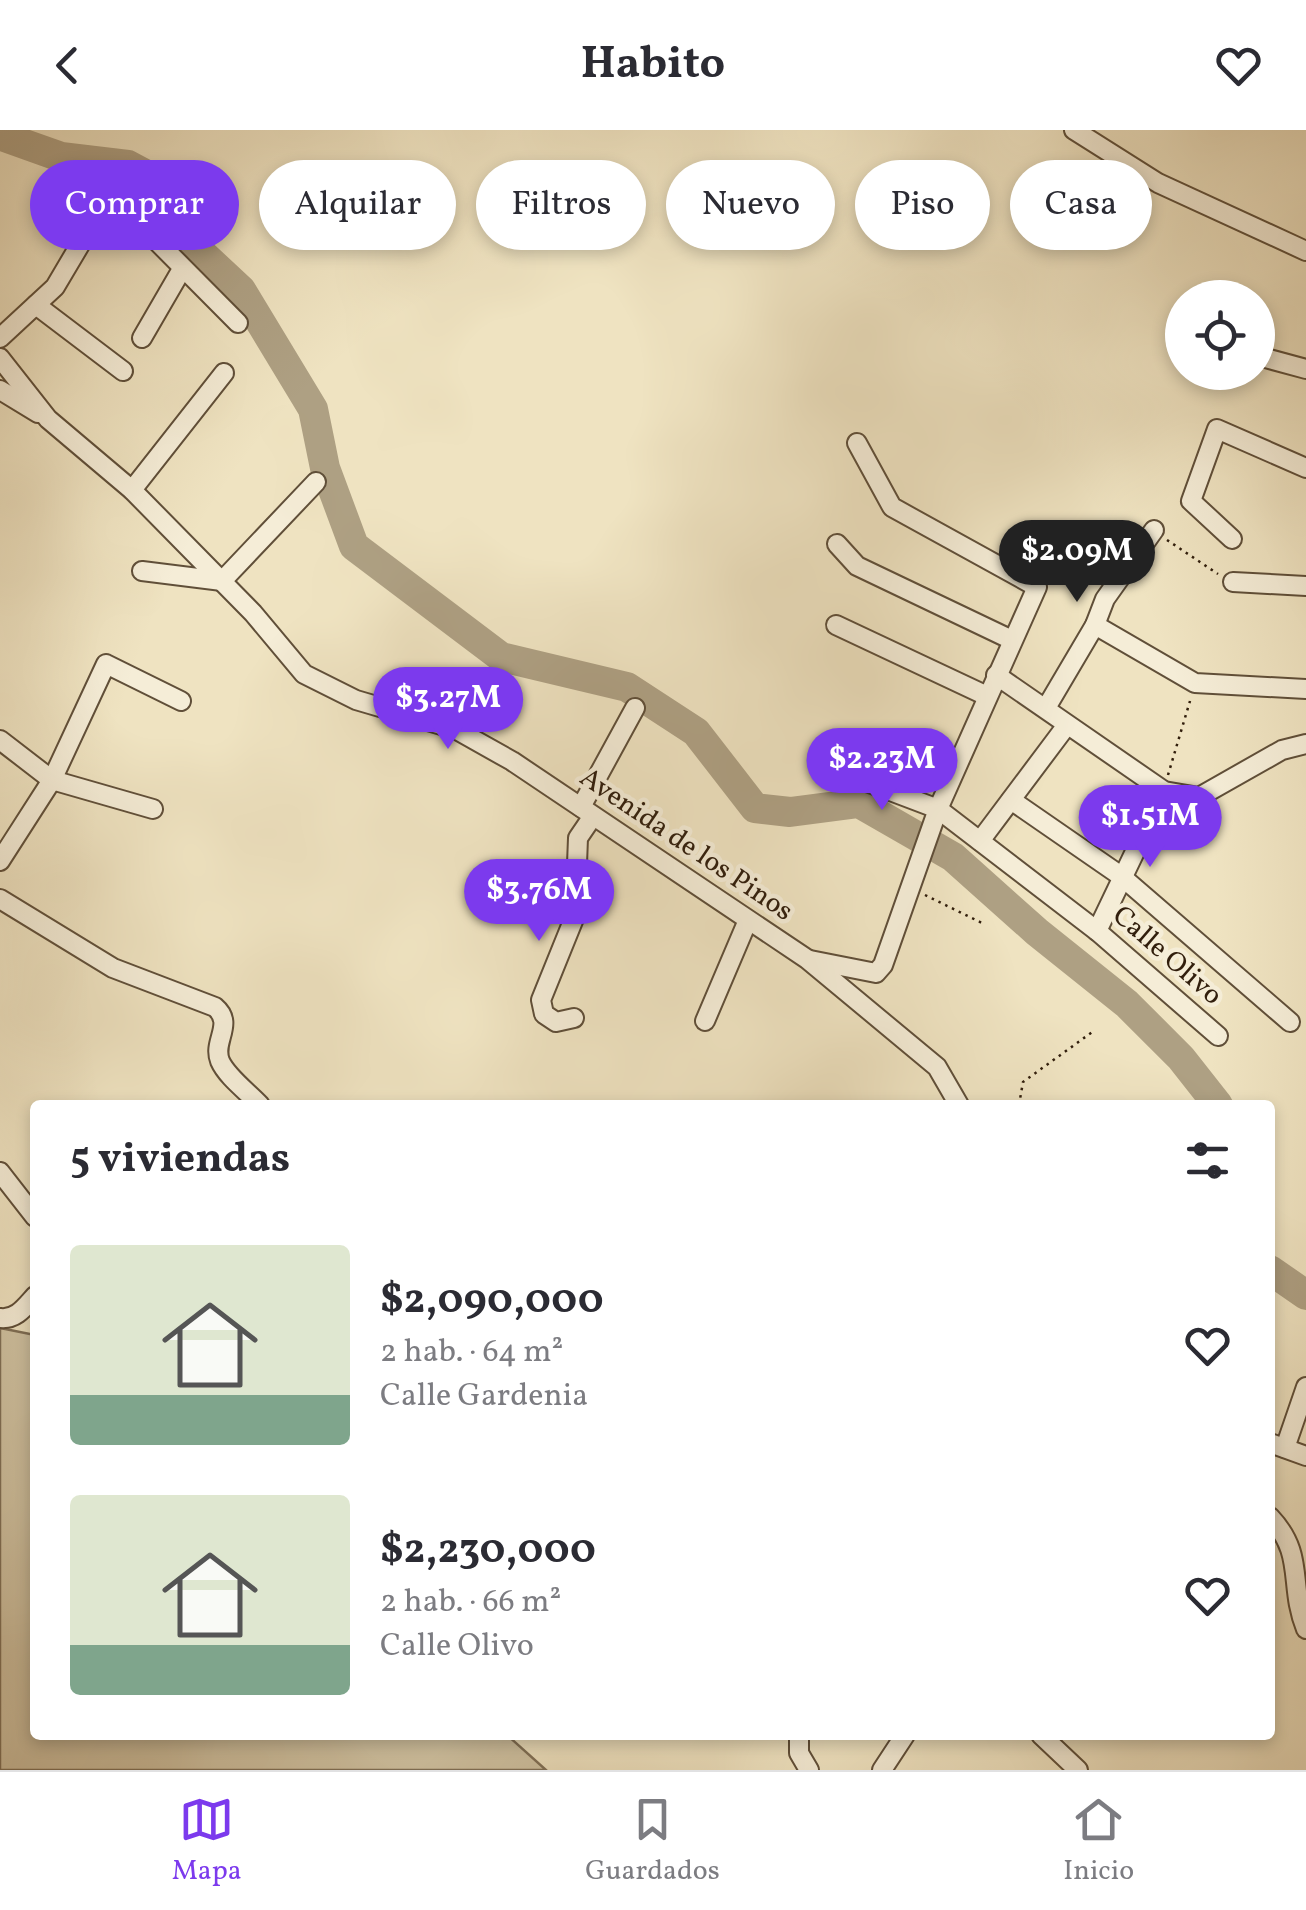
<!DOCTYPE html>
<html lang="es">
<head>
<meta charset="utf-8">
<style>
	:root { --surface:#fff; --page:#f2f2f3; --text:#2b2b33; --muted:#7c7c81; --line:#e1e1e2; --accent:#7c3aed }
	body { margin:0; font-family:Vollkorn,serif; background:var(--page); color:var(--text); height:100vh; display:flex; flex-direction:column; font-size:38px; white-space:nowrap }
	* { box-sizing:border-box; margin:0 }
	p { font-size:32px; color:var(--muted) }
	.icon { flex:none; width:55px; height:55px; fill:none; stroke:currentColor; stroke-width:2; stroke-linecap:round; stroke-linejoin:round }
	.map { position:relative; flex:1; overflow:hidden }
	.panel { position:absolute; left:30px; top:970px; width:1245px; height:640px; display:flex; flex-direction:column; background:var(--surface); border-radius:10px; box-shadow:0 5px 15px #0003 }
	.panel>* { flex:none }
	.guide { position:absolute; left:30px; top:30px; width:1248px; height:90px; display:flex; gap:20px }
	.buttons { position:absolute; left:1165px; top:150px; display:grid; gap:20px }
	.buttons a { display:grid; place-items:center; width:110px; height:110px; border-radius:50%; background:var(--surface); box-shadow:0 5px 15px #0003; font-size:50px }
	.price { position:absolute; translate:-50% -85px; padding:0 22px; border-radius:35px; background:var(--accent); color:#fff; font-size:32px; line-height:65px; filter:drop-shadow(0 2px 5px #0008) }
	.price::after { content:''; position:absolute; left:50%; top:60px; width:30px; height:22px; margin-left:-15px; background:inherit; clip-path:polygon(0 0,100% 0,50% 100%) }
	.price.active { background:#222; color:#fff }
	ul { padding:0; list-style:none }
	li { display:flex; align-items:center; gap:30px; height:250px; padding:0 40px }
	li span { display:grid; place-items:center; flex:none; width:280px; height:200px; border-radius:10px; color:#555 }
	li>.icon { margin-inline-start:auto }
	span .icon { width:120px; height:120px; fill:#fffc; stroke-width:1 }
	li b { font-size:42px }
	h2 { display:flex; justify-content:space-between; align-items:center; height:120px; padding:0 40px; font-size:42px }
	.chip { padding:0 35px; border-radius:45px; background:var(--surface); box-shadow:0 5px 15px #0003; font-size:35px; line-height:90px }
	.chip.active { background:var(--accent); color:#fff }
	header { display:flex; justify-content:space-between; align-items:center; height:130px; padding:0 40px; background:var(--surface); font-size:45px; font-weight:700 }
	.tabs { display:flex; justify-content:space-around; align-items:center; height:140px; border-top:2px solid var(--line); background:var(--surface); font-size:28px; color:var(--muted) }
	.tabs a { display:grid; justify-items:center; gap:5px }
	.tabs .active { color:var(--accent) }
	.map>svg:first-child { display:block }
	.green { fill:#cfc2a2; stroke:#807057; stroke-width:2.5 }
	.lines { fill:none; stroke-linecap:round; stroke-linejoin:round }
	.river { stroke:#aea083; stroke-width:30 }
	.minor-casing { stroke:#604f39; stroke-width:22 }
	.path { stroke:#311e0c; stroke-width:2.5; stroke-dasharray:2.5 5; stroke-linecap:butt }
	.minor { stroke:#f5edd7; stroke-width:18 }
	.labels { text-anchor:middle; dominant-baseline:central; stroke-width:9; stroke-linejoin:round; paint-order:stroke }
	.street-label { font-size:28px; fill:#311e0c; stroke:#f5edd7 }
</style>
</head>
<body>
<header><svg class="icon" aria-label="back" viewBox="0 0 24 24"><path d="M15 5l-7 7 7 7"/></svg>Habito<svg class="icon" aria-label="heart" viewBox="0 0 24 24"><path d="M12 20l-8-8c-3-5 5-10 8-4 3-6 11-1 8 4z"/></svg></header>
<div class="map">
<svg width="1306" height="1640" viewBox="0 0 1306 1640">
	<rect width="100%" height="100%" fill="#efe3c1"/>
	<filter id="stains"><feTurbulence type="fractalNoise" baseFrequency=".002" numOctaves="4"/><feColorMatrix values="0 0 0 0 .2 0 0 0 0 .09 0 0 0 0 .02 0 0 0 .5 -.17"/></filter>
	<radialGradient id="worn" r=".72"><stop offset=".6" stop-color="#630" stop-opacity="0"/><stop offset="1" stop-color="#630" stop-opacity=".3"/></radialGradient>
	<path class="green" d="M0,1198L35,1205V1605H507L546,1640H0Z"/>
	<g class="lines">
		<g class="river">
			<path d="M1,0L2,6L61,27L128,35L143,43L152,77L241,160L313,279L325,338L354,416L501,527L627,557L696,602L755,678L790,682L859,673L953,727L1037,802L1127,874L1181,928L1218,975"/>
			<path d="M1270,1140L1306,1165"/>
		</g>
		<defs>
			<g id="minor">
				<path d="M1074,0L1158,53L1306,121"/>
				<path d="M36,175L123,241"/>
				<path d="M0,208L55,157L110,64L238,193"/>
				<path d="M142,208L182,139"/>
				<path d="M1258,226L1306,239"/>
				<path d="M0,228L48,289L132,360L253,483L304,544L356,570L455,599L512,631L807,829L937,937L959,975"/>
				<path d="M0,260L38,283"/>
				<path d="M132,360L224,243"/>
				<path d="M1232,409L1191,371L1217,299L1306,338"/>
				<path d="M837,414L857,436L1012,510"/>
				<path d="M142,441L222,451L316,352"/>
				<path d="M1233,452L1306,456"/>
				<path d="M836,495L987,566"/>
				<path d="M1095,495L1195,553L1306,559"/>
				<path d="M996,545L1164,661L1199,667L1282,620L1306,614"/>
				<path d="M1046,578L1095,495L1105,469L1154,400"/>
				<path d="M0,610L52,650L153,679"/>
				<path d="M843,643L938,679L1097,801L1218,906"/>
				<path d="M1011,670L1121,746L1290,892"/>
				<path d="M581,677L635,578"/>
				<path d="M980,711L1067,595"/>
				<path d="M0,731L52,650L106,534L181,571"/>
				<path d="M0,769L113,838L215,877C235,894 212,911 220,931C227,947 248,962 260,975"/>
				<path d="M1097,801L1164,661"/>
				<path d="M810,830L876,843L883,835L938,679L1037,457L892,377L857,313"/>
				<path d="M574,888L556,892L544,884L541,870L575,786L578,708L593,686"/>
				<path d="M705,891L748,790"/>
				<path d="M0,1042L35,1087"/>
				<path d="M0,1188C16,1190 25,1177 35,1166"/>
				<path d="M1270,1313L1306,1326"/>
				<path d="M1285,1318L1306,1257"/>
				<path d="M1270,1387C1306,1425 1288,1455 1306,1499"/>
				<path d="M799,1605V1623L809,1640"/>
				<path d="M1041,1605L1078,1640"/>
				<path d="M882,1640L905,1605"/>
			</g>
		</defs>
		<use href="#minor" class="minor-casing"/>
		<g class="path">
			<path d="M1167,410L1218,444"/>
			<path d="M1168,645L1190,571"/>
			<path d="M925,765L982,793"/>
			<path d="M1019,975L1023,952L1095,900"/>
		</g>
		<use href="#minor" class="minor"/>
	</g>
	<g class="labels">
		<g class="street-label">
			<text transform="translate(686 715) rotate(34)">Avenida de los Pinos</text>
			<text transform="translate(1167 826) rotate(41)">Calle Olivo</text>
		</g>
	</g>
	<rect width="100%" height="100%" filter="url(#stains)"/>
	<rect width="100%" height="100%" fill="url(#worn)"/>
</svg>
<div class="buttons">
<a><svg class="icon" aria-label="locate" viewBox="0 0 24 24"><circle cx="12" cy="12" r="6"/><path d="M12 2v4M12 18v4M2 12h4M18 12h4"/></svg></a>
</div>
<b class="price active" style="left:1077px;top:475px">$2.09M</b>
<b class="price" style="left:448px;top:622px">$3.27M</b>
<b class="price" style="left:882px;top:683px">$2.23M</b>
<b class="price" style="left:1150px;top:740px">$1.51M</b>
<b class="price" style="left:539px;top:814px">$3.76M</b>
<div class="guide">
<a class="chip active">Comprar</a>
<a class="chip">Alquilar</a>
<a class="chip">Filtros</a>
<a class="chip">Nuevo</a>
<a class="chip">Piso</a>
<a class="chip">Casa</a>
</div>
<section class="panel">
<h2>5 viviendas<svg class="icon" aria-label="filters" viewBox="0 0 24 24"><path d="M4 7h16M4 17h16"/><circle cx="9" cy="7" r="2"/><circle cx="15" cy="17" r="2"/></svg></h2>
<ul>
<li><span style="background:linear-gradient(#dfe7d0 75%,#7fa58c 0)"><svg class="icon" aria-label="home" viewBox="0 0 24 24"><path d="M3 11l9-7 9 7M6 9v11h12V9"/></svg></span><div><b>$2,090,000</b><p>2 hab. · 64 m²</p><p>Calle Gardenia</p></div><svg class="icon" aria-label="heart" viewBox="0 0 24 24"><path d="M12 20l-8-8c-3-5 5-10 8-4 3-6 11-1 8 4z"/></svg></li>
<li><span style="background:linear-gradient(#dfe7d0 75%,#7fa58c 0)"><svg class="icon" aria-label="home" viewBox="0 0 24 24"><path d="M3 11l9-7 9 7M6 9v11h12V9"/></svg></span><div><b>$2,230,000</b><p>2 hab. · 66 m²</p><p>Calle Olivo</p></div><svg class="icon" aria-label="heart" viewBox="0 0 24 24"><path d="M12 20l-8-8c-3-5 5-10 8-4 3-6 11-1 8 4z"/></svg></li>
</ul>
</section>
</div>
<nav class="tabs">
<a class="active"><svg class="icon" aria-label="map" viewBox="0 0 24 24"><path d="M3 6l6-2 6 2 6-2v14l-6 2-6-2-6 2zM9 4v14M15 6v14"/></svg>Mapa</a>
<a><svg class="icon" aria-label="saved" viewBox="0 0 24 24"><path d="M7 4h10v16l-5-4-5 4z"/></svg>Guardados</a>
<a><svg class="icon" aria-label="home" viewBox="0 0 24 24"><path d="M3 11l9-7 9 7M6 9v11h12V9"/></svg>Inicio</a>
</nav>
</body>
</html>
